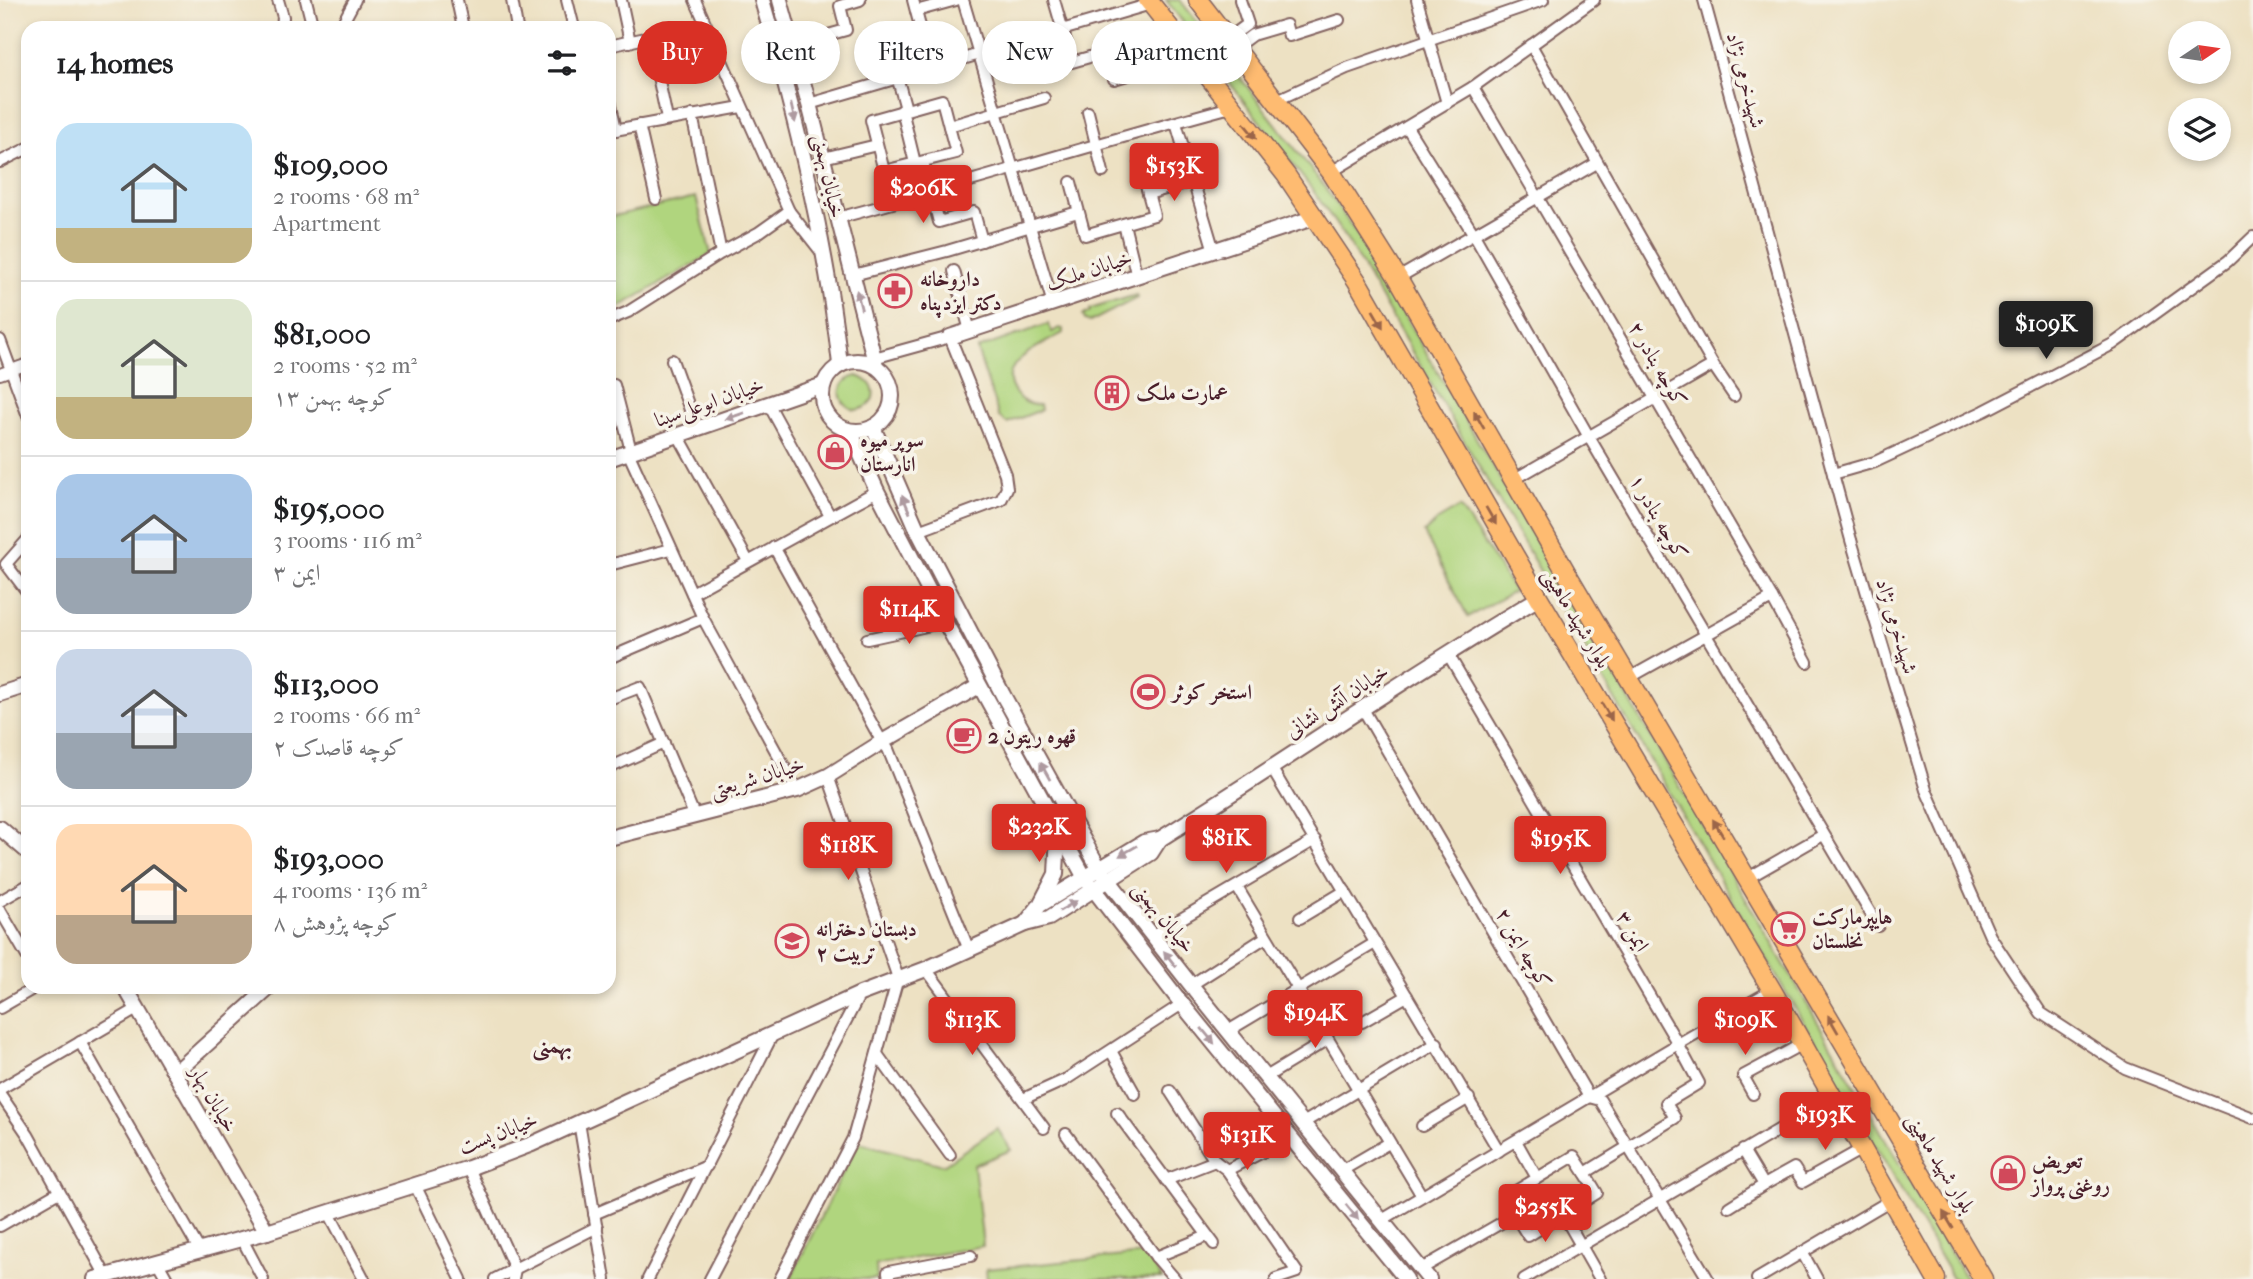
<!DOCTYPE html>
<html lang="en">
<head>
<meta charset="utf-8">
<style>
	:root { --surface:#fff; --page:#f6f6f6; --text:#202124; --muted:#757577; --line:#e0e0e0; --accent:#d93025 }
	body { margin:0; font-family:"IM FELL French Canon",Amiri,serif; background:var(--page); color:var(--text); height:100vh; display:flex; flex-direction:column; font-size:26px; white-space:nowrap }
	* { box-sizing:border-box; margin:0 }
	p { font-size:23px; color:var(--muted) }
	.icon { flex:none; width:38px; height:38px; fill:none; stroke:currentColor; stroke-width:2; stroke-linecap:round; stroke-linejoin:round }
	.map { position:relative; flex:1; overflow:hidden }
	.sheet { position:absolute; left:21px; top:21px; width:595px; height:973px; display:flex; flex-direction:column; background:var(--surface); border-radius:21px; box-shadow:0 4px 10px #0003 }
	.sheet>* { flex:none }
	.top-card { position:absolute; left:637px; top:21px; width:665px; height:63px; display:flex; gap:14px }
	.needle { width:46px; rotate:77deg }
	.controls { position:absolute; left:2168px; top:21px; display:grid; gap:14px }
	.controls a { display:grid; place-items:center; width:63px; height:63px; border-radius:50%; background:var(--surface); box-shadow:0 4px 10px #0003; font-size:35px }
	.price { position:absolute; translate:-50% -60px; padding:0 16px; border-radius:7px; background:var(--accent); color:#fff; font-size:23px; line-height:46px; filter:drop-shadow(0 2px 4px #0008) }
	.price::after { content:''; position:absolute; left:50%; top:42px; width:21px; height:16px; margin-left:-10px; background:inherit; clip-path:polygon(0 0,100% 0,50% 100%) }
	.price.selected { background:#222; color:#fff }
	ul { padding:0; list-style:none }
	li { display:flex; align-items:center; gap:21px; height:175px; padding:0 35px }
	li+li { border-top:2px solid var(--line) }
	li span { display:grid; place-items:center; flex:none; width:196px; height:140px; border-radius:21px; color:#555 }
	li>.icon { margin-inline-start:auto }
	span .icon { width:84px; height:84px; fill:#fffc; stroke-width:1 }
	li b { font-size:30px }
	h2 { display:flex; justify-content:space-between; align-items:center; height:84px; padding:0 35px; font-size:30px }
	.pill { padding:0 24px; border-radius:32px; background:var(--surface); box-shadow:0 4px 10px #0003; font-size:24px; line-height:63px }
	.pill.selected { background:var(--accent); color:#fff }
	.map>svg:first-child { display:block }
	.green { fill:#b0d57e; stroke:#7d7a54; stroke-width:2 }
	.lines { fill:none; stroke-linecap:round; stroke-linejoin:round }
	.minor-casing { stroke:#836360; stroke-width:14 }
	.tertiary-casing { stroke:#836360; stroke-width:18 }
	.primary-casing { stroke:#836360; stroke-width:21 }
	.minor { stroke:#fff; stroke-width:10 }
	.tertiary { stroke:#fff; stroke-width:14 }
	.primary { stroke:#febb71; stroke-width:18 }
	.oneway { fill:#ae9aa0 }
	.oneway2 { fill:#9b654a }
	.labels { text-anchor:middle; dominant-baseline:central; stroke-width:7; stroke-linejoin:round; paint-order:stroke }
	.street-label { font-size:21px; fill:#4a1f2b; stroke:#f7f3e8 }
	.poi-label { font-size:21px; font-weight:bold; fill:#4a1f2b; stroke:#f7f3e8; text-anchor:start }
	.neighbourhood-label { font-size:23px; font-weight:bold; fill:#4a1f2b; stroke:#f7f3e8 }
</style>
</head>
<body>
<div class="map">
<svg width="2253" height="1279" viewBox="0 0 2253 1279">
	<rect width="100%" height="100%" fill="#f7f3e8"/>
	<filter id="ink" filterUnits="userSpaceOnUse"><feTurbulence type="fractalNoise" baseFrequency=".0143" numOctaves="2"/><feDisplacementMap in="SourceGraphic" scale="14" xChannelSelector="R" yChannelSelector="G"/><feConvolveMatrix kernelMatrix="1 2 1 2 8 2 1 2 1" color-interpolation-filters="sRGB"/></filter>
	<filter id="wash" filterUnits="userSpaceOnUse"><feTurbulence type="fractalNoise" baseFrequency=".00686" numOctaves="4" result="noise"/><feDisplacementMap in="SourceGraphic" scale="28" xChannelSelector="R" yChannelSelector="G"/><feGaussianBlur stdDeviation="1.57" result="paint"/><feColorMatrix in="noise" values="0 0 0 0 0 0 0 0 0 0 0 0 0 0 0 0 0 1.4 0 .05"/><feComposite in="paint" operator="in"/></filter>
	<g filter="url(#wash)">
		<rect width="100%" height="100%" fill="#ede1c3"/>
		<g class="green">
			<path d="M1166,0H1180L1324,186L1358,236L1809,1007L1966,1279H1953L1952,1277L1348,242L1314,192Z"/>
			<path d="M696,197L711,254L609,313V217Z"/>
			<path d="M1136,295L1137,298L1090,322L1085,320L1083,315L1090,312V309Z"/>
			<path d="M1048,324L1052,332L1059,328L1063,329V333C1043,345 992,363 1016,394C1021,401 1031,406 1040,405L1041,410L1007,423L999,417L977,349Z"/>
			<path d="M857,376C880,382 879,409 854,410C835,403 836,380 857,376Z"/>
			<path d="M1460,507L1514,591L1468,617L1424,533L1438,520Z"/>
			<path d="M997,1128L1011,1150L974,1165L983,1246L876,1265L877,1279H790L858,1142L943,1165Z"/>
			<path d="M1145,1254L1162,1279H987L986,1269Z"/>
		</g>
	</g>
	<g filter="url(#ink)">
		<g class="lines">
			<defs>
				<g id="minor">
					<path d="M278,0L283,17L282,28"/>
					<path d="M306,0L313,28"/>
					<path d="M457,0L463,28"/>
					<path d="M512,0L517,28"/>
					<path d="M567,0L574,28"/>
					<path d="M621,0L630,42"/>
					<path d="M695,0L789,211L822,253"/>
					<path d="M963,0L1053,304"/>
					<path d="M1054,0L1072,62L1107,52L1114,79L1192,56"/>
					<path d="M1417,0L1447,103"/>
					<path d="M1704,0L1851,540L1926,790L1990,936L2041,1013L2125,1068L2253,1118"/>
					<path d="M916,11L956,0"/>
					<path d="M340,28L355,0"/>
					<path d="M650,38L667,119"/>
					<path d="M1229,38L1248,24L1240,0"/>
					<path d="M792,45L846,30L840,6L860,0"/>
					<path d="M1531,45L1713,365L1734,396"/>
					<path d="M609,46L705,25"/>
					<path d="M1236,47L1252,35L1286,25L1289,36L1339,20"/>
					<path d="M1473,87L1772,598L1807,662"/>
					<path d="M609,96L616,130"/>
					<path d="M942,100L956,153L884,171L871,120Z"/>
					<path d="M1277,100L1347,68L1543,0"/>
					<path d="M809,104L1151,4"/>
					<path d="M906,109L888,44L922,34L913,0"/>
					<path d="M902,110L915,163"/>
					<path d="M1088,112L1103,172"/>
					<path d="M692,115L721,253"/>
					<path d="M1176,123L1214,251"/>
					<path d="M639,125L656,199"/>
					<path d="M949,126L1044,98"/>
					<path d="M1407,127L1473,233L1589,437L1878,926"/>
					<path d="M609,131L741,107"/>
					<path d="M823,158L877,145"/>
					<path d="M0,162L28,148"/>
					<path d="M923,162L939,222L974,212L982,241"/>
					<path d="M1331,172L1473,87L1594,0"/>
					<path d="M1071,182L1085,235L1154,215L1140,164"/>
					<path d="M1148,194L1193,181"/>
					<path d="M838,218C970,183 1100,142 1231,107"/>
					<path d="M1124,224L1137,277"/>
					<path d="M954,271L970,331"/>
					<path d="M853,275L947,251L1078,212"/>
					<path d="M1398,278L1597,163"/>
					<path d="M609,320L628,312L721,253L758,233L789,211"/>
					<path d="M0,340L28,416"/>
					<path d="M874,358L950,337L1005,474L1007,488L1001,500L918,531"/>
					<path d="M672,360L697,429"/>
					<path d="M0,374L28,364"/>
					<path d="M614,385L631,451"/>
					<path d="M769,405L830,516"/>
					<path d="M678,435L748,561"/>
					<path d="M628,452L703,618L797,790"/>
					<path d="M1833,474L1875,462L1984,411L2113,344L2228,261L2253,237"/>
					<path d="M1513,480L1713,365"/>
					<path d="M28,539L6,564L28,593"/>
					<path d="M774,547L882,742L888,749L969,950"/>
					<path d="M609,565L671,549"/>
					<path d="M692,593L877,491"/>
					<path d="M867,639L945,622"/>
					<path d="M609,658L703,618"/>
					<path d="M1629,678L1772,598"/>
					<path d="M609,699L640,687L695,817"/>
					<path d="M1363,709L1589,1097"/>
					<path d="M609,768L664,743"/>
					<path d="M1272,769L1499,1151"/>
					<path d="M1748,878L1823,835"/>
					<path d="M1237,887L1422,1196"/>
					<path d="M0,901L28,885"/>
					<path d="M0,910L28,958"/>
					<path d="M1300,918L1345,891"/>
					<path d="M1152,936L1315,840"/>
					<path d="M926,969L1044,1128"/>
					<path d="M1191,985L1266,937"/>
					<path d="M0,1008L36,987"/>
					<path d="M1362,1022L1407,996"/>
					<path d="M1228,1031L1375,943"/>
					<path d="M80,1042L200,1251"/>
					<path d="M1111,1051L1135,1094"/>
					<path d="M877,1054L950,1155"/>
					<path d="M1266,1077L1327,1040"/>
					<path d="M0,1089L137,1009"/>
					<path d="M1170,1091L1215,1161L1227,1170L1297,1272L1276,1279"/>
					<path d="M0,1094L28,1135L106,1276"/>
					<path d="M1753,1094L1743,1076L1802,1044"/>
					<path d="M1589,1097L1600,1100L1708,1279"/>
					<path d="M1023,1099L1065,1080L1182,1004"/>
					<path d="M1117,1113L1214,1244"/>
					<path d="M579,1122L605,1279"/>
					<path d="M1303,1123L1437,1043"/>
					<path d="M1422,1126L1469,1098"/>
					<path d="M1066,1134L1156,1257L1175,1279"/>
					<path d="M1516,1141L1537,1178"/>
					<path d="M469,1168L515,1269L513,1279"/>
					<path d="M1227,1170L1292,1137"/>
					<path d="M1341,1171L1389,1143"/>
					<path d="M1166,1180L1215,1161"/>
					<path d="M415,1185L461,1279"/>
					<path d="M1764,1185L1794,1168L1803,1182L1862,1149"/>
					<path d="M1729,1207L1764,1185L1743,1150"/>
					<path d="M329,1213L364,1279"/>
					<path d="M594,1214L707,1166"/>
					<path d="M1563,1214L1600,1279"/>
					<path d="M1515,1215L1506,1197L1574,1156L1585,1173"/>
					<path d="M1382,1220L1678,1044L1772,990"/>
					<path d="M0,1226L59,1192"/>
					<path d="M242,1239L263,1279"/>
					<path d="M1802,1252L1817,1279"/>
					<path d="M1156,1257L1207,1236"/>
					<path d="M158,1263L167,1279"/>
					<path d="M1421,1269L1515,1215L1528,1236L1597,1193L1585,1173L1675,1118L1666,1103L1699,1083L1678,1044L1448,654"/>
					<path d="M495,1279L597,1227"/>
					<path d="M648,1279L774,1032"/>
					<path d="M710,1279L860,994"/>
					<path d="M780,1279L853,1138L898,978L828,776"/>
					<path d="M889,1279L888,1272L971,1256"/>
					<path d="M1524,1279L1833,1098"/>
					<path d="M1757,1279L1891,1200"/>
				</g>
				<g id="tertiary">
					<path d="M762,0C796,119 826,240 840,364"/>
					<path d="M780,0L809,104L876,366"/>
					<path d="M950,337L1316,217"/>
					<circle cx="857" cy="396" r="35"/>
					<path d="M873,427L918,531L1003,695L1099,868L1191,985L1429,1279"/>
					<path d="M850,431L877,491L945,622L1085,878L1182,1004L1406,1279"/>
					<path d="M609,459L823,385"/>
					<path d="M0,694L28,685"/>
					<path d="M0,828L28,852"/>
					<path d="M609,838L797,790L828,776L882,742L979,686"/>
					<path d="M1041,903L1056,874L1058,832"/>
					<path d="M1025,924L1040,905L1144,842L1160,839C1287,760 1410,674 1539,598"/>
					<path d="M125,987L267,1232"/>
					<path d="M175,1073L270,987"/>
					<path d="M95,1279L267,1232L469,1168L532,1144L860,994L926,969L1025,924L1049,918L1151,853L1160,839"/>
				</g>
				<g id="primary">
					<path d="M1148,0L1286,175L1357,281L1539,598L1772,990L1936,1279"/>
					<path d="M1198,0L1331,172L1398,278L1566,572L1983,1279"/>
				</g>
			</defs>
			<use href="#minor" class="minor-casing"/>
			<use href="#tertiary" class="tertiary-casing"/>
			<use href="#primary" class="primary-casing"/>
			<use href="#minor" class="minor"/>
			<use href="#tertiary" class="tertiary"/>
			<use href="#primary" class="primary"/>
		</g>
		<defs><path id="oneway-solid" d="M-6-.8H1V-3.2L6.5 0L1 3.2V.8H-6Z" transform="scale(1.75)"/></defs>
		<g class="oneway">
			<use href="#oneway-solid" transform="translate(793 113) rotate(77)"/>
			<use href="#oneway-solid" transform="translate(859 300) rotate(-104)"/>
			<use href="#oneway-solid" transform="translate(735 416) rotate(161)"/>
			<use href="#oneway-solid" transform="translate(906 504) rotate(-113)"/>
			<use href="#oneway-solid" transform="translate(1045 771) rotate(-119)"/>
			<use href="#oneway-solid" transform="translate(1128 851) rotate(150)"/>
			<use href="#oneway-solid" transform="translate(1068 906) rotate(-30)"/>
			<use href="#oneway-solid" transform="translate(1170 959) rotate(-128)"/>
			<use href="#oneway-solid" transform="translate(1208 1036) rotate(50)"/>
			<use href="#oneway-solid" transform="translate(1352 1212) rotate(51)"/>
		</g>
		<g class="oneway2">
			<use href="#oneway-solid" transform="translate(1250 131) rotate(51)"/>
			<use href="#oneway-solid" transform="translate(1378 319) rotate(60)"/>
			<use href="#oneway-solid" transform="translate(1479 420) rotate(-120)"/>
			<use href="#oneway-solid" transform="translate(1491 516) rotate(60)"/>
			<use href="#oneway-solid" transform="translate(1607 712) rotate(59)"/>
			<use href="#oneway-solid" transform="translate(1718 828) rotate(-121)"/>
			<use href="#oneway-solid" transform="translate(1833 1024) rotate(-120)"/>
			<use href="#oneway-solid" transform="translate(1948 1220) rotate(-121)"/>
		</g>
	</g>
	<defs>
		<symbol id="pharmacy-ring" viewBox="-11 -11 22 22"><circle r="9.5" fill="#f7f3e8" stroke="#d1495b" stroke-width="1.5"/><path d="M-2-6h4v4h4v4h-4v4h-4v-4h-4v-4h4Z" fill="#d1495b"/></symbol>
		<symbol id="building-ring" viewBox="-11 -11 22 22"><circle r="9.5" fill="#f7f3e8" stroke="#d1495b" stroke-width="1.5"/><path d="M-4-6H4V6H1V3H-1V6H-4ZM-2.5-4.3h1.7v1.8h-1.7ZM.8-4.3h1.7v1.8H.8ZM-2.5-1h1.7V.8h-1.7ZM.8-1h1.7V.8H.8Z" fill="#d1495b"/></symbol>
		<symbol id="shop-ring" viewBox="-11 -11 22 22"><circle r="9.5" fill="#f7f3e8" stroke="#d1495b" stroke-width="1.5"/><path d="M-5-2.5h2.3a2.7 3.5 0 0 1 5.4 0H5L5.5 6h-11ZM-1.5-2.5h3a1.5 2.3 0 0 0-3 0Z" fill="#d1495b"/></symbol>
		<symbol id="stadium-ring" viewBox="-11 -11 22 22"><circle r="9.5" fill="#f7f3e8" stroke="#d1495b" stroke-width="1.5"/><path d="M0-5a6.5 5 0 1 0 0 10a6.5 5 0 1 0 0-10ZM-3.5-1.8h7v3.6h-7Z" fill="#d1495b"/></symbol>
		<symbol id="cafe-ring" viewBox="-11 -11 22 22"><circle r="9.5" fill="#f7f3e8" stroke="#d1495b" stroke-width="1.5"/><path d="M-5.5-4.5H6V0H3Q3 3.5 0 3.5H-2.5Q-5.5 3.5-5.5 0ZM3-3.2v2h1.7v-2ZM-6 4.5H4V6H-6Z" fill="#d1495b"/></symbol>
		<symbol id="supermarket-ring" viewBox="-11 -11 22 22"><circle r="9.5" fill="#f7f3e8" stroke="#d1495b" stroke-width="1.5"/><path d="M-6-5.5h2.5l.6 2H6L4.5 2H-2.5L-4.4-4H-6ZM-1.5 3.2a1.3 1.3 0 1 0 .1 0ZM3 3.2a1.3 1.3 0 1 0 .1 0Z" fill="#d1495b"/></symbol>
		<symbol id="school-ring" viewBox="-11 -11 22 22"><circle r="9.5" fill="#f7f3e8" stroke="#d1495b" stroke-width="1.5"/><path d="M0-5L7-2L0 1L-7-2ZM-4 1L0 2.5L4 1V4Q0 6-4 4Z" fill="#d1495b"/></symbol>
	</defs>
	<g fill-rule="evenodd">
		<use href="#pharmacy-ring" x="876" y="272" width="38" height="38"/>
		<use href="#building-ring" x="1093" y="374" width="38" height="38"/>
		<use href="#shop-ring" x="816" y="433" width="38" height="38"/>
		<use href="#stadium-ring" x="1129" y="673" width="38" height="38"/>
		<use href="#cafe-ring" x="945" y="717" width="38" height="38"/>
		<use href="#supermarket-ring" x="1769" y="910" width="38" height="38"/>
		<use href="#school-ring" x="773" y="922" width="38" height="38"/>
		<use href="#shop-ring" x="1989" y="1154" width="38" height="38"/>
	</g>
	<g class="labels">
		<g class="street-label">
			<text transform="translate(1746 80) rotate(75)">شهیدخرمی نژاد</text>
			<text transform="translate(829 176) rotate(78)">خیابان بهمنی</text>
			<text transform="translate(1089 270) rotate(-18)">خیابان ملک</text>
			<text transform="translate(1658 364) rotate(60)">کوچه بنادر ۲</text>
			<text transform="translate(709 402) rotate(-19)">خیابان ابوعلی‌سینا</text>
			<text transform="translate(1659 517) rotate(60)">کوچه بنادر ۱</text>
			<text transform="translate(1577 618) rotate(59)">بلوار شهید ماهینی</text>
			<text transform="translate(1897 626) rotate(73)">شهیدخرمی نژاد</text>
			<text transform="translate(1337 701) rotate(-33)">خیابان آتش نشانی</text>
			<text transform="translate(757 777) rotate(-17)">خیابان شریعتی</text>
			<text transform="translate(1164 917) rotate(51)">خیابان بهمنی</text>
			<text transform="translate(1633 931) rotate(59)">ایمن ۳</text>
			<text transform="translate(1524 948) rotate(60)">کوچه ایمن ۲</text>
			<text transform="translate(214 1099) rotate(60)">خیابان بهار</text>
			<text transform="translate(498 1133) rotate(-21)">خیابان پست</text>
			<text transform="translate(1941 1163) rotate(59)">بلوار شهید ماهینی</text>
		</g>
		<g class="poi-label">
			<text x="920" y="279">داروخانه<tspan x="920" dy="24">دکتر ایزدپناه</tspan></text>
			<text x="1136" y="393">عمارت ملک</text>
			<text x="860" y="440">سوپر میوه<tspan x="860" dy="24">انارستان</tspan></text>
			<text x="1172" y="692">استخر کوثر</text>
			<text x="988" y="736">قهوه ریتون 2</text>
			<text x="1812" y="917">هایپرمارکت<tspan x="1812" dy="24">نخلستان</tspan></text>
			<text x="816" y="929">دبستان دخترانه<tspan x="816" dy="24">تربیت ۲</tspan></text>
			<text x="2032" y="1161">تعویض<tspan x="2032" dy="24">روغنی پرواز</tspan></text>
		</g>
		<g class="neighbourhood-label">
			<text x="552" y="1045">بهمنی</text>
		</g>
	</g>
</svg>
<div class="controls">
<a><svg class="needle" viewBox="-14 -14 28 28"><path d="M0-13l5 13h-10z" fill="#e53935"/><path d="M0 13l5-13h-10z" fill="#757577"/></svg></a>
<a><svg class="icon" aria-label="layers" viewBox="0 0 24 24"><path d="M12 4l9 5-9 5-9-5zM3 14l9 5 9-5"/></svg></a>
</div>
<b class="price" style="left:1174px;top:203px">$153K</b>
<b class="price" style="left:923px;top:225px">$206K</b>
<b class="price selected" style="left:2046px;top:361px">$109K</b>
<b class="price" style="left:909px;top:646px">$114K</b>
<b class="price" style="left:1039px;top:864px">$232K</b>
<b class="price" style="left:1226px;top:875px">$81K</b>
<b class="price" style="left:1560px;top:876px">$195K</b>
<b class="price" style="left:848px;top:882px">$118K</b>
<b class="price" style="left:1315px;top:1050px">$194K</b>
<b class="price" style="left:972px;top:1057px">$113K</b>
<b class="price" style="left:1745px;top:1057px">$109K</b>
<b class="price" style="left:1825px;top:1152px">$193K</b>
<b class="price" style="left:1247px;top:1172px">$131K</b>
<b class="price" style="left:1545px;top:1244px">$255K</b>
<div class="top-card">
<a class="pill selected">Buy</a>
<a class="pill">Rent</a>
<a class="pill">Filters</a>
<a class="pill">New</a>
<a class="pill">Apartment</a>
</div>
<section class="sheet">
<h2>14 homes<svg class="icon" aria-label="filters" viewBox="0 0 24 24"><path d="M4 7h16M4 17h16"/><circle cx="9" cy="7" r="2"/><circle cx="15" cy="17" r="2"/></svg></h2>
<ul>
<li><span style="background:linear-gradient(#bfe0f5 75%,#c2b280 0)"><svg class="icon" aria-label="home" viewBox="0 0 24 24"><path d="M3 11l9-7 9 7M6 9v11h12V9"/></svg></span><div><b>$109,000</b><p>2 rooms · 68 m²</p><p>Apartment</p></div></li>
<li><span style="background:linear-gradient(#dfe7d0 70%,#c2b280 0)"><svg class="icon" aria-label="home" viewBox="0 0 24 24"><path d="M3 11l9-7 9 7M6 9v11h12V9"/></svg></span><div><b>$81,000</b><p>2 rooms · 52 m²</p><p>کوچه بهمن ۱۳</p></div></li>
<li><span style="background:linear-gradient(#a9c7e8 60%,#9aa5b1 0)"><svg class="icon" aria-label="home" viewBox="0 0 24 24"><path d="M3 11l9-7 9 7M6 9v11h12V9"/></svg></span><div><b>$195,000</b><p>3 rooms · 116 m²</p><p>ایمن ۳</p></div></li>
<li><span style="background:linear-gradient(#c9d6e8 60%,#9aa5b1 0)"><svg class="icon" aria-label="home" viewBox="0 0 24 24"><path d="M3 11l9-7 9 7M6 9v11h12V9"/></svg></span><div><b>$113,000</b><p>2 rooms · 66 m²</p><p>کوچه قاصدک ۲</p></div></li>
<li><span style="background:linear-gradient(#ffd9b3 65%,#b9a48a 0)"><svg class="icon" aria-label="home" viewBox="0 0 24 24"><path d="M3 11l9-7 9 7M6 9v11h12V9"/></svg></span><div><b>$193,000</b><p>4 rooms · 136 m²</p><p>کوچه پژوهش ۸</p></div></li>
</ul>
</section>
</div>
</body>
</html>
